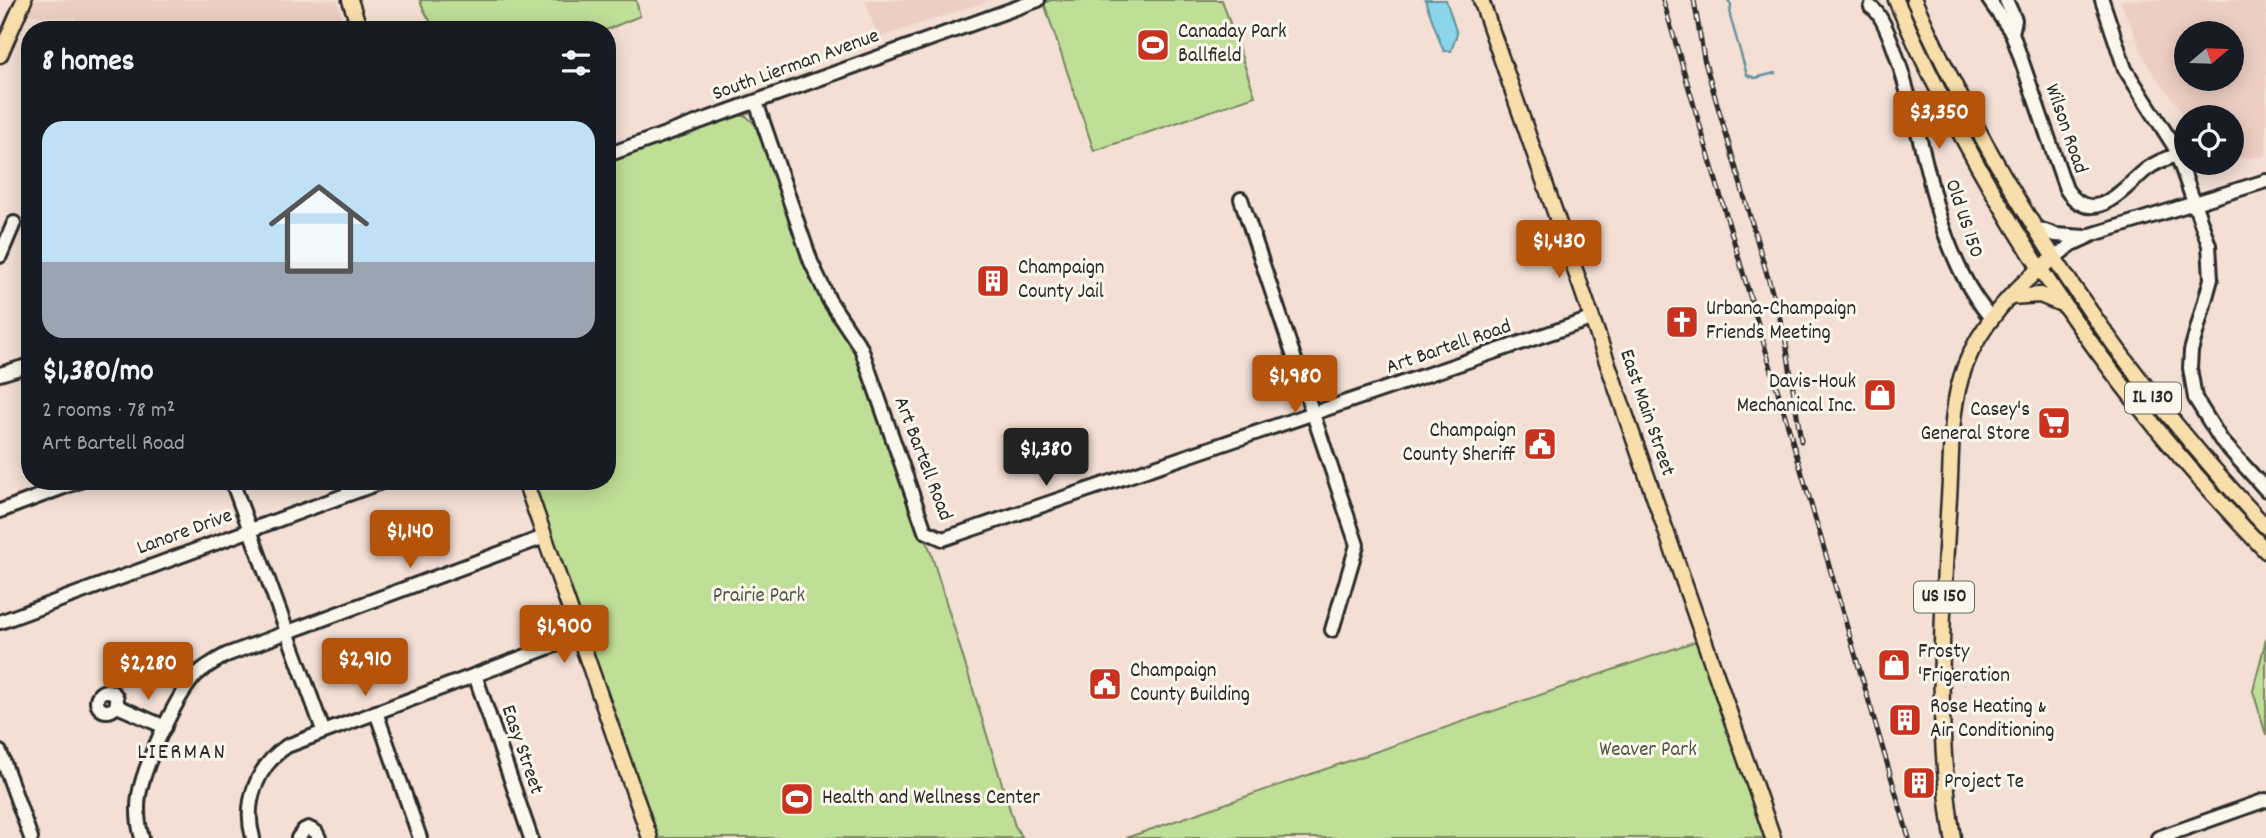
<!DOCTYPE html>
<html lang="en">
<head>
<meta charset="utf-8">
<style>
	:root { --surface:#171b24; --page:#20242c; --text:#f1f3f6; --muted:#9ea1a6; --accent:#b45309 }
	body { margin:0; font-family:Dekko,sans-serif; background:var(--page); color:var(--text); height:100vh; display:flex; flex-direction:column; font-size:26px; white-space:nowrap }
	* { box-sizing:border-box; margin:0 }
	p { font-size:23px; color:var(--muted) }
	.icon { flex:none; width:38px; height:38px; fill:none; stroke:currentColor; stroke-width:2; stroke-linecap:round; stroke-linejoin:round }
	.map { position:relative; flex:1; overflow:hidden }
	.side { position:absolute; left:21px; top:21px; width:595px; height:469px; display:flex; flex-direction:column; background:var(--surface); border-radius:28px; box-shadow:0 4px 18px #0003 }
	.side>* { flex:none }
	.needle { width:46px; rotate:71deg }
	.fabs { position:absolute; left:2174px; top:21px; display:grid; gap:14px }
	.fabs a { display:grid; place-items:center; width:70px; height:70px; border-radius:50%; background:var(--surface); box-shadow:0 4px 18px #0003; font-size:35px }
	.price { position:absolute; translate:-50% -60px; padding:0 16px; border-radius:7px; background:var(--accent); color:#fff; font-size:23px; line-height:46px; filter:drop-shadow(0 2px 4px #0008) }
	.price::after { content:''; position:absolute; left:50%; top:42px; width:21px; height:16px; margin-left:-10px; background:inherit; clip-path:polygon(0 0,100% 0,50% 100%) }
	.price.on { background:#222; color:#fff }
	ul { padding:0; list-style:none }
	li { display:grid; align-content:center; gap:14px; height:371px; padding:0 21px }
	li span { display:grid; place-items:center; height:217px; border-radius:21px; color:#555 }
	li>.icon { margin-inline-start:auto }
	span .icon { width:126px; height:126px; fill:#fffc; stroke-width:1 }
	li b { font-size:30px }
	h2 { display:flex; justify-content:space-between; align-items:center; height:84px; padding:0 21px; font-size:30px }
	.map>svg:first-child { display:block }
	.built { fill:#edcec3; fill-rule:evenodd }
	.green { fill:#bfde96; stroke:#758460; stroke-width:2 }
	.water { fill:#8bd5eb; stroke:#65919e; stroke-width:2 }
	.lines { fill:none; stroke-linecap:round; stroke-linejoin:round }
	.stream { stroke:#65919e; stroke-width:2.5 }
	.minor-casing { stroke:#2b2b2b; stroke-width:18 }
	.major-casing { stroke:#2b2b2b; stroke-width:19 }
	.minor { stroke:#fbf7ec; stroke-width:12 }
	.major { stroke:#f8deab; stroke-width:14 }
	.rail-casing { stroke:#2b2b2b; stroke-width:5 }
	.rail { stroke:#fbf7ec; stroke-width:2.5; stroke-dasharray:8; stroke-linecap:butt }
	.labels { text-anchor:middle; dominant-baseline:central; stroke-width:6; stroke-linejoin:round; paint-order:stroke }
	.shield { fill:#fbf7ec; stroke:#696865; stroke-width:2 }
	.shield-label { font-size:19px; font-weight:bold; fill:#2b2b2b }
	.poi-label { font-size:21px; fill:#2b2b2b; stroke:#fbf7ec; text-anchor:start }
	.street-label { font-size:21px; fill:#2b2b2b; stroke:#fbf7ec }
	.park-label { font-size:21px; fill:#505846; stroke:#fbf7ec }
	.neighbourhood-label { font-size:23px; letter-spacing:2px; fill:#2b2b2b; stroke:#fbf7ec }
</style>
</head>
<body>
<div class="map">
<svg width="2266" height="838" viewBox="0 0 2266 838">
	<rect width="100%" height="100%" fill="#f3dfd4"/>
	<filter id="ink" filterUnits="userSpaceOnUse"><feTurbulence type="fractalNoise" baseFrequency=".0143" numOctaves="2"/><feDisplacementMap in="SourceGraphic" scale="14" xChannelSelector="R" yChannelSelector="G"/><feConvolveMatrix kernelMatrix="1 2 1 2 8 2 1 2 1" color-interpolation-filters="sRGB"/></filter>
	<g filter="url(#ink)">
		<g class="built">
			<path d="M33,0H337L345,30H77L75,17L26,15Z"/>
			<path d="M865,0H990L878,38Z"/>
			<path d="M2120,0H2266V156L2231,159V117H2186L2148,66ZM2231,33V79H2186V33Z"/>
		</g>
		<g class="green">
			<path d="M420,0H636L640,16L606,30H435C430,19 423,12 420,0Z"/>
			<path d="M1051,0H1222L1255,96L1094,151L1044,3Z"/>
			<path d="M737,116H746L755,124C777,174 790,227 811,277C823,306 843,329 857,357L930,550L1015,826L1023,838H658L533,481H607V162Z"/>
			<path d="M1702,639L1771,838H1126Z"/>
			<path d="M2266,639V735L2253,691Z"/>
		</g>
		<path class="water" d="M1425,0H1446L1457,34L1451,51H1444L1442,47Z"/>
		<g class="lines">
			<path class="stream" d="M1728,0L1731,5L1730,16L1747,75L1755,78L1775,73"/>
			<defs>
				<g id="minor">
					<path d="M1989,0L2012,33L2066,189C2093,230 2124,187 2147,169C2156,162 2167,158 2178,155"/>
					<path d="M2006,0L2015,20L2012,33"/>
					<path d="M2102,0L2125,69L2174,146L2209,245L2211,279L2191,351L2190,368L2195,398L2221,440L2266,490"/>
					<path d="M1871,7C1898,22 1929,188 1942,225C1954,259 1968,292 1992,319"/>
					<path d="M756,102L811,262L829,300L861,348L925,531L943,539L1591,319"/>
					<path d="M607,155L1038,0"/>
					<path d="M1241,199L1357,545L1332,630"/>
					<path d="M2033,227L2056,235L2085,237"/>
					<path d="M0,256L14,223"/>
					<path d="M2054,258L2072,244L2094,234L2266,181"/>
					<path d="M0,374L30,365"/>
					<path d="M232,481L323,730"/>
					<path d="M0,511L80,481"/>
					<path d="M0,622L384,481"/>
					<path d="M475,675L531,838"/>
					<circle cx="107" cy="701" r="10"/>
					<path d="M117,706L165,727"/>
					<path d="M376,712L420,838"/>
					<path d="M0,752L31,838"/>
					<path d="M142,838C138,824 137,809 139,795C144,766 175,698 195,676C204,667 215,661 226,655L544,537"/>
					<path d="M253,838C243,803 257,766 287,746L579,636"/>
					<path d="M298,838L304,830L308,828L316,832L319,838"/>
					<path d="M2158,838L2266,800"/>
				</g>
				<g id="major">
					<path d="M350,0L360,30"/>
					<path d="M1481,0L1773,838"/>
					<path d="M1896,0C1984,204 2111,392 2266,551"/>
					<path d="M1914,0C2001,195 2120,372 2266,527"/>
					<path d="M0,55L24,0"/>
					<path d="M2011,297L2040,295L2064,305"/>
					<path d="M525,481L650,838"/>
					<path d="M1953,838C1935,726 1942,610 1949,498C1952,454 1949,408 1965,366C1980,326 2013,289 2047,263"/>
				</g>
			</defs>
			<use href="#minor" class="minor-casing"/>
			<use href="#major" class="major-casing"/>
			<use href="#minor" class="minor"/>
			<use href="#major" class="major"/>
			<defs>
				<g id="rail">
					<path d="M1663,0L1909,838"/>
					<path d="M1694,0L1704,59L1785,336L1801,441"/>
				</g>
			</defs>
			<use href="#rail" class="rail-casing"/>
			<use href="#rail" class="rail"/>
		</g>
	</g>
	<defs>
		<symbol id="stadium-square" viewBox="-11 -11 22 22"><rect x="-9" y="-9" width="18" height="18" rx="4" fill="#c8321e" stroke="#fbf7ec"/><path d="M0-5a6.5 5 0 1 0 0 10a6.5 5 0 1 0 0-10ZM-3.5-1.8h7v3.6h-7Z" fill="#fff"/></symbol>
		<symbol id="building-square" viewBox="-11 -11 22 22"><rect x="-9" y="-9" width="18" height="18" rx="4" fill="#c8321e" stroke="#fbf7ec"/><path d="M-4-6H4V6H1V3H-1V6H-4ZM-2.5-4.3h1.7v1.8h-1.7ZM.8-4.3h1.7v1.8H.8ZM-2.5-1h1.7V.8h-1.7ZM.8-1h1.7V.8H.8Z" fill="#fff"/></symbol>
		<symbol id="church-square" viewBox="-11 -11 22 22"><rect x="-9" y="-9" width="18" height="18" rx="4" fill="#c8321e" stroke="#fbf7ec"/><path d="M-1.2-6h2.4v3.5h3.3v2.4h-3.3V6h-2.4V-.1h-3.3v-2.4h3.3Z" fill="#fff"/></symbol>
		<symbol id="shop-square" viewBox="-11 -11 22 22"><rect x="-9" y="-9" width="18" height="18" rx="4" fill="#c8321e" stroke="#fbf7ec"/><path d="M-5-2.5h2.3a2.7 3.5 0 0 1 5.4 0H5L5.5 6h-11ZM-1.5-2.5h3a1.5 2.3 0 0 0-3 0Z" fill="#fff"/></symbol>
		<symbol id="supermarket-square" viewBox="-11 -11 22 22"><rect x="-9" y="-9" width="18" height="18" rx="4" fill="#c8321e" stroke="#fbf7ec"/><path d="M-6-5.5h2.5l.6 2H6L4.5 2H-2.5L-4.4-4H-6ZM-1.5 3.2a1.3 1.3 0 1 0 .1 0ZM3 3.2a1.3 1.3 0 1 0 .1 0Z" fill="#fff"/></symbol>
		<symbol id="civic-square" viewBox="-11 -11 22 22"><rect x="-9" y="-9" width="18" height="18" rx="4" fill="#c8321e" stroke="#fbf7ec"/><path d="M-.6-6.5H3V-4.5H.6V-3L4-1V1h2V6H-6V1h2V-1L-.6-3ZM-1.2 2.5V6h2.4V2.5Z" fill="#fff"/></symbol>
	</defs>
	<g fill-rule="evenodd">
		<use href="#stadium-square" x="1134" y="26" width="38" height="38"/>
		<use href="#building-square" x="974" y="262" width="38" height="38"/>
		<use href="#church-square" x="1663" y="303" width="38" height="38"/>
		<use href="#shop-square" x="1861" y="376" width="38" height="38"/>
		<use href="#supermarket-square" x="2035" y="404" width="38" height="38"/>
		<use href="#civic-square" x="1521" y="425" width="38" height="38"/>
		<use href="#shop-square" x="1875" y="646" width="38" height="38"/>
		<use href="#civic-square" x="1086" y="665" width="38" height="38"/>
		<use href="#building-square" x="1886" y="701" width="38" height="38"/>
		<use href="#building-square" x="1900" y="764" width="38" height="38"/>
		<use href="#stadium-square" x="778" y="780" width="38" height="38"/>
	</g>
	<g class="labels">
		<g class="shield">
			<rect x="2125" y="382.5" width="56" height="31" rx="5"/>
			<rect x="1914" y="581.5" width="60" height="31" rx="5"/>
		</g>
		<g class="shield-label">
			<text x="2153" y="398">IL 130</text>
			<text x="1944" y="597">US 150</text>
		</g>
		<g class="poi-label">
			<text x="1178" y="33">Canaday Park<tspan x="1178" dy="24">Ballfield</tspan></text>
			<text x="1018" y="269">Champaign<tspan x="1018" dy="24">County Jail</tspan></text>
			<text x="1706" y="310">Urbana-Champaign<tspan x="1706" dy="24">Friends Meeting</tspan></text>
			<text x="1856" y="383" text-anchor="end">Davis-Houk<tspan x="1856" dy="24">Mechanical Inc.</tspan></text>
			<text x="2030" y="411" text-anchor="end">Casey's<tspan x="2030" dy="24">General Store</tspan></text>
			<text x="1516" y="432" text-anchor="end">Champaign<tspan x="1516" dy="24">County Sheriff</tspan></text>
			<text x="1918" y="653">Frosty<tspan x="1918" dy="24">'Frigeration</tspan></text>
			<text x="1130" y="672">Champaign<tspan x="1130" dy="24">County Building</tspan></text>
			<text x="1930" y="708">Rose Heating &amp;<tspan x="1930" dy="24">Air Conditioning</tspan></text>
			<text x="1944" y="783">Project Te</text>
			<text x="822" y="799">Health and Wellness Center</text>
		</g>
		<g class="street-label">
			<text transform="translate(796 66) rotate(-20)">South Lierman Avenue</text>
			<text transform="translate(2065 129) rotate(71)">Wilson Road</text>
			<text transform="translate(1963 219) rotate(71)">Old US 150</text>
			<text transform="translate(1449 348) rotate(-19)">Art Bartell Road</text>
			<text transform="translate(1646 413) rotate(71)">East Main Street</text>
			<text transform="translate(922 459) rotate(69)">Art Bartell Road</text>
			<text transform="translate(185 533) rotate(-20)">Lanore Drive</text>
			<text transform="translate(521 750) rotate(71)">Easy Street</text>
		</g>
		<g class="park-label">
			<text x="759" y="597">Prairie Park</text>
			<text x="1648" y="751">Weaver Park</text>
		</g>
		<g class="neighbourhood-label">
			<text x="182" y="753">LIERMAN</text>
		</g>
	</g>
</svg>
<div class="fabs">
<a><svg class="needle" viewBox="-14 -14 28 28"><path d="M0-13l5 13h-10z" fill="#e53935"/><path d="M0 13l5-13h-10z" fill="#9ea1a6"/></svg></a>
<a><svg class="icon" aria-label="locate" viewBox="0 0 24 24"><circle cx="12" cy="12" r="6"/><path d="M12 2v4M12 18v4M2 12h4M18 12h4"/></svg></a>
</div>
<b class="price" style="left:1939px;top:151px">$3,350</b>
<b class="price" style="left:1559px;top:280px">$1,430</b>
<b class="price" style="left:1295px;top:415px">$1,980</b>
<b class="price on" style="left:1046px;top:488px">$1,380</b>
<b class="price" style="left:410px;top:570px">$1,140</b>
<b class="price" style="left:564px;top:665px">$1,900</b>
<b class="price" style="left:365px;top:698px">$2,910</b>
<b class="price" style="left:148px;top:702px">$2,280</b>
<section class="side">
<h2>8 homes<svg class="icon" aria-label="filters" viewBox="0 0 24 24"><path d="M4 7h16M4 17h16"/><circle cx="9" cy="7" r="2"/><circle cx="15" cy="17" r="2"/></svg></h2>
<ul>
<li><span style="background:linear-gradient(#bfe0f5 65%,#9aa5b1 0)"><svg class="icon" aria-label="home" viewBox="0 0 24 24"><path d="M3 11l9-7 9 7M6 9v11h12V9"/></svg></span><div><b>$1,380/mo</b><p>2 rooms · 78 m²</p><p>Art Bartell Road</p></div></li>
</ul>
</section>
</div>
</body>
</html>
